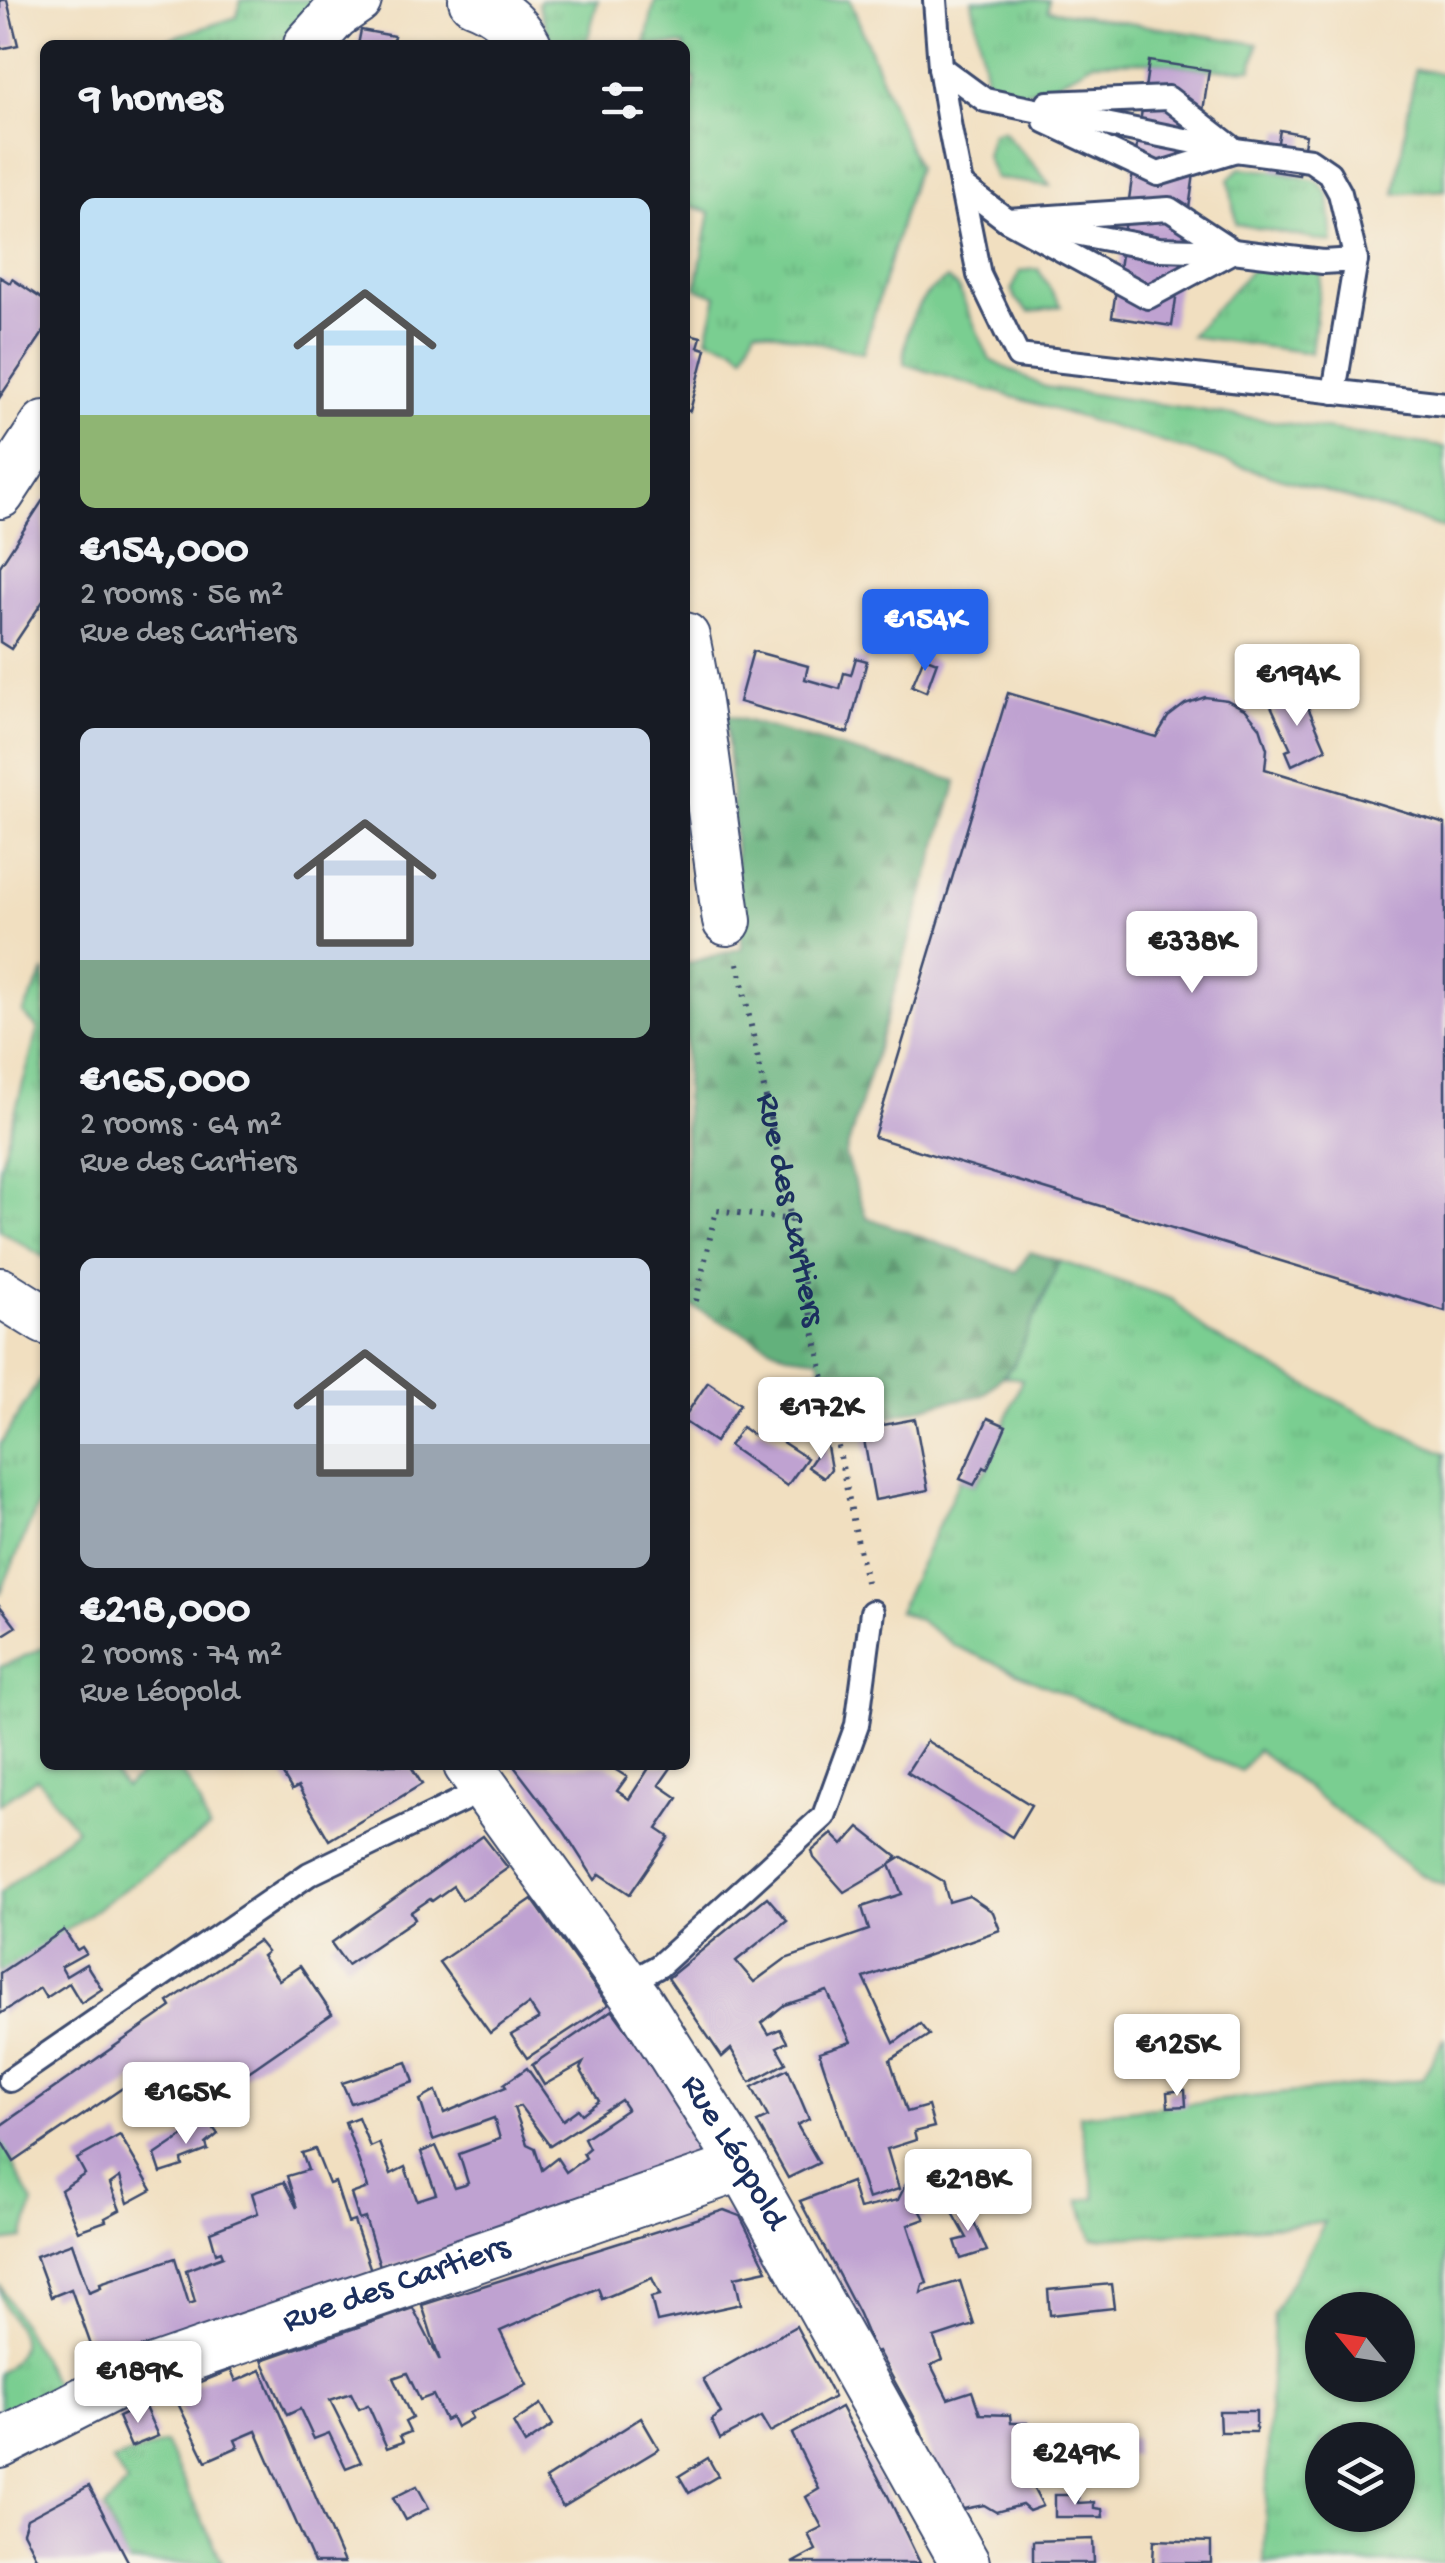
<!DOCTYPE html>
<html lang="en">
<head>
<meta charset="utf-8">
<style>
	:root { --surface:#171b24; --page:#20242c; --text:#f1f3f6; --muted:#9ea1a6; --accent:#2563eb }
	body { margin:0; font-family:"Gochi Hand",sans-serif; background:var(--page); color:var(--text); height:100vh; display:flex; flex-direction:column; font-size:38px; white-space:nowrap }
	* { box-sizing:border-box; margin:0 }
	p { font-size:32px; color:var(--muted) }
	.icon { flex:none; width:55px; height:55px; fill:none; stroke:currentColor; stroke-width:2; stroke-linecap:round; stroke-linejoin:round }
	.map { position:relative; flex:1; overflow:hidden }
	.details { position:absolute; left:40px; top:40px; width:650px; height:1730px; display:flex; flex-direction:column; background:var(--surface); border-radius:15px; box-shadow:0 2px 8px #0004 }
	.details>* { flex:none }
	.needle { width:65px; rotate:300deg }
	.buttons { position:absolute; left:1305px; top:2292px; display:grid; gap:20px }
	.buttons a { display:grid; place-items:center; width:110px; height:110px; border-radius:50%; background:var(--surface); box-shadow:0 2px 8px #0004; font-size:50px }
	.price { position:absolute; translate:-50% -85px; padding:0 22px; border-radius:10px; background:#fff; color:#222; font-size:32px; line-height:65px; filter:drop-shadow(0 2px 5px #0008) }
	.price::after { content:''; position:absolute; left:50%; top:60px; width:30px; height:22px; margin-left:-15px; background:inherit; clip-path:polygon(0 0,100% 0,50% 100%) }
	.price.on { background:var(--accent); color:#fff }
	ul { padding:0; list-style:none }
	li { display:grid; align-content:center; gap:20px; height:530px; padding:0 40px }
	li span { display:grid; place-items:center; height:310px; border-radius:15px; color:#555 }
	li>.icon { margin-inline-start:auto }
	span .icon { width:180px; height:180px; fill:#fffc; stroke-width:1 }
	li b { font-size:42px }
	h2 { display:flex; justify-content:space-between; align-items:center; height:120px; padding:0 40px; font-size:42px }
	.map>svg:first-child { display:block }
	.grass { fill:url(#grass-tufts); stroke:#4a7e78; stroke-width:2.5; fill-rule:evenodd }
	.forest { fill:url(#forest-firs); stroke:#3f706c; stroke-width:2.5 }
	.building { fill:#bfa2d1; fill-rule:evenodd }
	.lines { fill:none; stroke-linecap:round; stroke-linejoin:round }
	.lane-casing { stroke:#3b496d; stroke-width:28 }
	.street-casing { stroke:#3b496d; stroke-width:52 }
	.path { stroke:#3b496d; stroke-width:6; stroke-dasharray:2.5 8; stroke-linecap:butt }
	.lane { stroke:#fff; stroke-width:22 }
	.street { stroke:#fff; stroke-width:48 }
	.labels { text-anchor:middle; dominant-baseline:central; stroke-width:8; stroke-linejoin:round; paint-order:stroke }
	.street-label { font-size:35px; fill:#1b2f5e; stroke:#f7f3e8 }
</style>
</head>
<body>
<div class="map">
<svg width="1445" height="2563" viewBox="0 0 1445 2563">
	<defs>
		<pattern id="grass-tufts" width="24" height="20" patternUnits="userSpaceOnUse" patternTransform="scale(2.5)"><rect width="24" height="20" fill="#7ace91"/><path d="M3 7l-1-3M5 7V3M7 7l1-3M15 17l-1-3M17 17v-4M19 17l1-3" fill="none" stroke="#69b17f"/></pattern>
		<pattern id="forest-firs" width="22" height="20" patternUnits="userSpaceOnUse" patternTransform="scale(2.5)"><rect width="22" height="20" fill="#63b17b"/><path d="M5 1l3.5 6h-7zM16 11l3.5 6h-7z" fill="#519068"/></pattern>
	</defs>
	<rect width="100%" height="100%" fill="#f7f3e8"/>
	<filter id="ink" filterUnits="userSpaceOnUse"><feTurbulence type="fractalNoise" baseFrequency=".01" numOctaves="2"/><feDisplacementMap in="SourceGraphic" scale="20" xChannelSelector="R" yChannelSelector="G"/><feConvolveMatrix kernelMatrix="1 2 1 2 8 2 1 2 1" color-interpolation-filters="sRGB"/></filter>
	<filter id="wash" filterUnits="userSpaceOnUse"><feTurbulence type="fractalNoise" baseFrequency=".0048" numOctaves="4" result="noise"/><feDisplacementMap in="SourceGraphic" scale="40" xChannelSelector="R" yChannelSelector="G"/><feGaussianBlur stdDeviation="2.25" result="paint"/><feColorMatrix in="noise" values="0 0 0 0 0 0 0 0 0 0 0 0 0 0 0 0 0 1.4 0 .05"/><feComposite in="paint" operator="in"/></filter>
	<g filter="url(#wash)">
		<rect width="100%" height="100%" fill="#f1dfc0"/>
		<g class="grass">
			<path d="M241,0H322L284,45H149L237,17Z"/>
			<path d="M542,0H598L586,45H552L538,3Z"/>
			<path d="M655,0H850L917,167L863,353L756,328L744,355L735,347L707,338L717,296L696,288L710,212L685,204V120L696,79L685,76V45H645Z"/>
			<path d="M972,0H1049L1048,10L1258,44L1252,69L1209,70L1149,61L1094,62L1054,84L1021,93L1005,90L986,79Z"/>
			<path d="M1415,69L1445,74V190L1395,194Z"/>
			<path d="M1003,130C1018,151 1037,164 1050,186L995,178L986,156L992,133Z"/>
			<path d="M1240,168L1273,171L1318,181L1329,196L1333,243L1236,224L1229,179Z"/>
			<path d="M1265,255L1323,262L1311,353L1190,336Z"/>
			<path d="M1038,269L1061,306L1030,312L1016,300L1012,290L1020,271Z"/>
			<path d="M947,279L958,288L990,360L1045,387L1445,447V528L904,364C904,329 916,295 947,279Z"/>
			<path d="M45,971V1258L0,1230V1167L38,1029L23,1013Z"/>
			<path d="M1059,1261L1172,1299L1209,1334L1374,1420L1445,1453V1886L1419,1874L1257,1750L1241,1771L955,1646L919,1620L898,1611L960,1479L974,1485L987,1469L1022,1379L1002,1376L1042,1304Z"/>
			<path d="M40,1379L45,1382V1488L0,1594V1445Z"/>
			<path d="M45,1647V1765H107L125,1787C134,1781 142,1771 151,1767C185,1750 199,1806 209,1829L0,1977V1893L76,1829L37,1778L0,1804V1667Z"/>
			<path d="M1445,2037V2563H1264L1273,2314L1325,2222L1092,2239L1079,2200L1096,2198L1079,2115L1422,2079ZM1322,2310H1398V2385H1322ZM1322,2440H1398V2515H1322Z"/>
			<path d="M0,2128L18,2176L33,2203L23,2239L0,2242Z"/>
			<path d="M0,2285L59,2392L0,2419V2373C48,2334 0,2326 0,2285Z"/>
			<path d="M165,2443L223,2563H128L104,2509L127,2484L112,2461Z"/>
		</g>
		<path class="forest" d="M726,715L957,781L845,1156L866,1217L1016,1272L1030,1252L1059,1261L1013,1366L983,1395L938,1403L835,1433L819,1358L786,1354L685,1303V964L742,948Z"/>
		<g id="blocks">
			<g class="building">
				<path d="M0,0H7L18,45L0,49Z"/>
				<path d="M361,30L394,36L392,45H358Z"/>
				<path d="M1149,61L1209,70L1172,326L1112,317Z"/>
				<path d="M1280,130L1306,135L1299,175L1273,171Z"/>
				<path d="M0,277L10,283L12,279L45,301V330L0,397Z"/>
				<path d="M685,333L701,337L698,347L706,349L690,411L685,410Z"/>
				<path d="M45,497V598L11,649L0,642V566Z"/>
				<path d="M753,651L808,666L805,679L840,689L844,673L851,675L856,658L867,661L848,733L739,702Z"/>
				<path d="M924,657L937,662L926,692L912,686Z"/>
				<path d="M1281,690L1291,711L1307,705L1326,749L1292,765L1286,751L1291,749L1267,697Z"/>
				<path d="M1008,693L1156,737L1168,717L1185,704L1205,697L1227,700L1246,710L1260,727L1267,749L1265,769L1445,824V1311L874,1137Z"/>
				<path d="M708,1382L740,1404L715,1442L685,1422V1416Z"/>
				<path d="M988,1418L1006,1426L987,1469L984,1467L974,1485L960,1479Z"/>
				<path d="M915,1419L928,1490L875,1500L862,1429Z"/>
				<path d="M742,1427L753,1435L759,1427L807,1458L787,1486L729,1446Z"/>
				<path d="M826,1441L831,1469L824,1478L808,1467Z"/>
				<path d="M0,1606L16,1627L0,1637Z"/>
				<path d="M927,1741L1031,1805L1012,1837L907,1772Z"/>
				<path d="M277,1765H410L422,1784L329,1840L298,1787L292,1790Z"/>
				<path d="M513,1765H608L627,1777L617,1791L629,1799L651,1765H673L659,1785L678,1798L657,1829L669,1837L630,1894L600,1874L595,1880L565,1833Z"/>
				<path d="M859,1827L897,1857L891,1864L902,1857L943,1881L949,1902L969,1896L993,1912L1000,1930L864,1978L894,2043L920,2024L929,2035L890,2060L907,2112L928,2106L934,2127L914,2132L916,2140L887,2149L899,2189L868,2199L819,2052L851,2042L827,1991L784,2005L762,2023L769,2034L780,2029L787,2042L777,2047L786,2063L750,2082L731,2049L722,2057L668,1978L767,1897L787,1920L736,1961L754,1982L785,1959L869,1930L862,1907L902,1894L890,1865L844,1892L814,1858L812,1851L832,1834L843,1845Z"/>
				<path d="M483,1836L508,1868L462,1900L453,1886L432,1901L430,1899L411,1912L415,1919L347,1965L331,1943Z"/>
				<path d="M532,1899L608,2005L527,2058L511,2035L539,2019L529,2004L490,2033L439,1962Z"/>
				<path d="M64,1930L77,1950L82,1947L86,1953L61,1967L66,1976L86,1964L102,1989L81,2003L69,1983L46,1998L40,1988L0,2014V1973Z"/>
				<path d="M258,1941L267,1952L262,1956L279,1980L300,1966L332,2014L182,2118L149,2070L14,2162L0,2139V2126L171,2007L168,2002Z"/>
				<path d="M612,2010L642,2051L649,2047L711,2152L636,2193L381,2269L365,2218L359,2220L351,2194L368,2188L345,2122L358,2117L370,2147L379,2143L391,2174L405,2167L417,2200L436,2194L421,2152L436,2146L455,2188L465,2185L468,2183L459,2154L500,2139L494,2118L433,2140L420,2100L436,2091L444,2113L506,2087L504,2084L527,2068L563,2120L578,2109L582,2114L599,2101L580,2069L583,2063L544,2085L532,2065ZM621,2100L627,2109L584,2138L589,2148L583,2153L586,2158L566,2172L557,2158L542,2170L535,2148L527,2144L514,2108L520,2106L550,2146Z"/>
				<path d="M407,2062L414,2082L351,2103L342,2083Z"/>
				<path d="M788,2069L809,2119L797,2125L819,2163L788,2178L757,2122L768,2117L752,2087Z"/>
				<path d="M1185,2090L1186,2106L1168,2107L1167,2092Z"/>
				<path d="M207,2120L218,2134L206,2144L208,2150L182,2160L183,2166L161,2173L155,2155Z"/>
				<path d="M120,2135L152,2190L128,2203L120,2177L110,2184L120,2210L105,2218L106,2221L78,2231L61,2190L85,2174L77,2159Z"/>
				<path d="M315,2149L329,2184L335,2182L348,2223L354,2221L372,2273L98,2365L71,2289L51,2297L36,2256L72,2243L89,2292L101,2287L100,2283L175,2258L189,2304L195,2302L186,2270L223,2256L221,2251L216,2253L210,2232L258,2213L252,2193L284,2182L297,2208L287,2176L308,2170L302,2153Z"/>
				<path d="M851,2182L859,2209L898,2200L906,2184L925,2219L908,2225L927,2283L923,2285L921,2293L960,2281L974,2325L934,2338L942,2360L931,2365L948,2399L972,2391L980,2414L1010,2415L1011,2423H1027L1028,2447L1048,2444L1050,2462L1024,2460L1028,2477L1043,2506L1029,2511L1022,2505L996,2512L984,2505L953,2511L919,2426L878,2351L875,2352L859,2314L800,2201Z"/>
				<path d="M966,2204L987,2251L961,2259L955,2241L967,2238L951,2209Z"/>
				<path d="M724,2210L740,2216L767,2270L735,2277L741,2304L657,2322L651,2297L660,2295L652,2278L602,2299L598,2288L500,2331L527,2385L469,2413L472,2418L456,2427L451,2417L445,2420L433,2395L420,2400L407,2373L393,2378L412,2418L405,2422L410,2432L400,2436L403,2442L387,2448L368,2405L359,2409L351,2393L330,2400L361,2462L346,2468L329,2433L314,2439L300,2409L287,2415L262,2360L413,2308L440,2361L422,2305Z"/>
				<path d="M1111,2284L1114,2308L1050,2315L1048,2290Z"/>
				<path d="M796,2326L834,2397L770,2432L761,2417L720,2439L711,2420L721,2413L703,2379Z"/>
				<path d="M231,2370L236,2381L261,2370L344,2563H314L256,2431L235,2440L238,2447L206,2461L173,2393Z"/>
				<path d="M541,2404L553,2425L525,2444L513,2423Z"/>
				<path d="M144,2405L158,2436L131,2447L118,2417Z"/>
				<path d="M841,2407L887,2494L920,2563H792L816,2550L808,2534L822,2527L806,2497L819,2489L792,2434Z"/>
				<path d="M1219,2411H1256V2432H1220Z"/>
				<path d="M641,2418L659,2449L563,2507L545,2479Z"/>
				<path d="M1135,2438V2455H1111L1110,2439Z"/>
				<path d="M708,2458L718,2476L689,2493L679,2476Z"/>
				<path d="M89,2486L129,2563H39L23,2532L27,2519Z"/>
				<path d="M417,2486L429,2508L405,2520L393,2498Z"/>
				<path d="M1055,2495H1078V2503L1094,2502V2508L1102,2509L1103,2517H1055Z"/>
				<path d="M1093,2539L1094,2563H1033V2541Z"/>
				<path d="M1154,2540L1211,2542V2563H1153Z"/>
			</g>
		</g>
	</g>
	<g filter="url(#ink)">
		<use href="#blocks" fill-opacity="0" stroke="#3b496d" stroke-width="2.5"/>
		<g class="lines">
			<defs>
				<g id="lane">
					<path d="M935,0L940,67L950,129L979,275L1018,356L1445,404"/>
					<path d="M940,67L985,100L1235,150L1310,160L1329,173L1340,193L1356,260"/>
					<path d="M1048,103L1168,98L1230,146"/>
					<path d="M1045,121L1158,174L1233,151"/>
					<path d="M961,185L1007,220L1159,249L1233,251L1323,262L1356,260L1334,392"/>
					<path d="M1169,209L1233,251L1148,297L1007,220Z"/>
					<path d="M625,1985L659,1966L824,1816L857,1725L872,1612"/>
					<path d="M10,2080L309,1874L485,1789"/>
				</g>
				<g id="street">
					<path d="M473,0C497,9 515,23 527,45"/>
					<path d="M308,45L335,15L357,0"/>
					<path d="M0,494L45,425"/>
					<path d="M685,637C704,728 713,827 727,921"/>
					<path d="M0,1292L45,1320"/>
					<path id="s2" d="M468,1765L639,2002L743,2166L965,2563"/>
					<path id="s3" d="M0,2444L131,2377L743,2166"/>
				</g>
			</defs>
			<use href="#lane" class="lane-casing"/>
			<use href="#street" class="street-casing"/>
			<g class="path">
				<path id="s1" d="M738,963L866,1582"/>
				<path d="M696,1301L716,1210L791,1220"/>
			</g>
			<use href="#lane" class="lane"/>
			<use href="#street" class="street"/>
		</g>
	</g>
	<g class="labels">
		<g class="street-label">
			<text stroke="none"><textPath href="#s1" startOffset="252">Rue des Cartiers</textPath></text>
			<text stroke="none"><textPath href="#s2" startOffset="470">Rue Léopold</textPath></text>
			<text stroke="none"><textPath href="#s3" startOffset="428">Rue des Cartiers</textPath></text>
		</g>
	</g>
</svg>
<div class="buttons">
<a><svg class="needle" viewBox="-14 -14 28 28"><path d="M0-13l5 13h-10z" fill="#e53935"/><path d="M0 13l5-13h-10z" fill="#9ea1a6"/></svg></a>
<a><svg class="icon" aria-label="layers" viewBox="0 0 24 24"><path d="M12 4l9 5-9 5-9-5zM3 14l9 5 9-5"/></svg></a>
</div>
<b class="price on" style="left:925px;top:674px">€154K</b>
<b class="price" style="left:1297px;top:729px">€194K</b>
<b class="price" style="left:1192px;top:996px">€338K</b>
<b class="price" style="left:821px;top:1462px">€172K</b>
<b class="price" style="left:1177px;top:2099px">€125K</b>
<b class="price" style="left:186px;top:2147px">€165K</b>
<b class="price" style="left:968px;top:2234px">€218K</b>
<b class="price" style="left:138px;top:2426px">€189K</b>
<b class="price" style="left:1075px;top:2508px">€249K</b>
<section class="details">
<h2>9 homes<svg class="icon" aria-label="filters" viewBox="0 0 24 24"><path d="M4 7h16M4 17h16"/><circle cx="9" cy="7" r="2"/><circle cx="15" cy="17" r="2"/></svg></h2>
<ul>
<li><span style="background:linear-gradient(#bfe0f5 70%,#8fb573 0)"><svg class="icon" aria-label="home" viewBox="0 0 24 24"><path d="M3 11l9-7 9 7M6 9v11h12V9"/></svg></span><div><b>€154,000</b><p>2 rooms · 56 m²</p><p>Rue des Cartiers</p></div></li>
<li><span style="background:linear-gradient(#c9d6e8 75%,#7fa58c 0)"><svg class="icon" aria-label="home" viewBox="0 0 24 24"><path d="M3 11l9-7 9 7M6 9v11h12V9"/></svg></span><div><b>€165,000</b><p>2 rooms · 64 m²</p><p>Rue des Cartiers</p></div></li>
<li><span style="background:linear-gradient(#c9d6e8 60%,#9aa5b1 0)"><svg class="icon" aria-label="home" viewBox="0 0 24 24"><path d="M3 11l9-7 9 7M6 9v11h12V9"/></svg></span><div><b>€218,000</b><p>2 rooms · 74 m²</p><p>Rue Léopold</p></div></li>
</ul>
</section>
</div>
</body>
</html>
